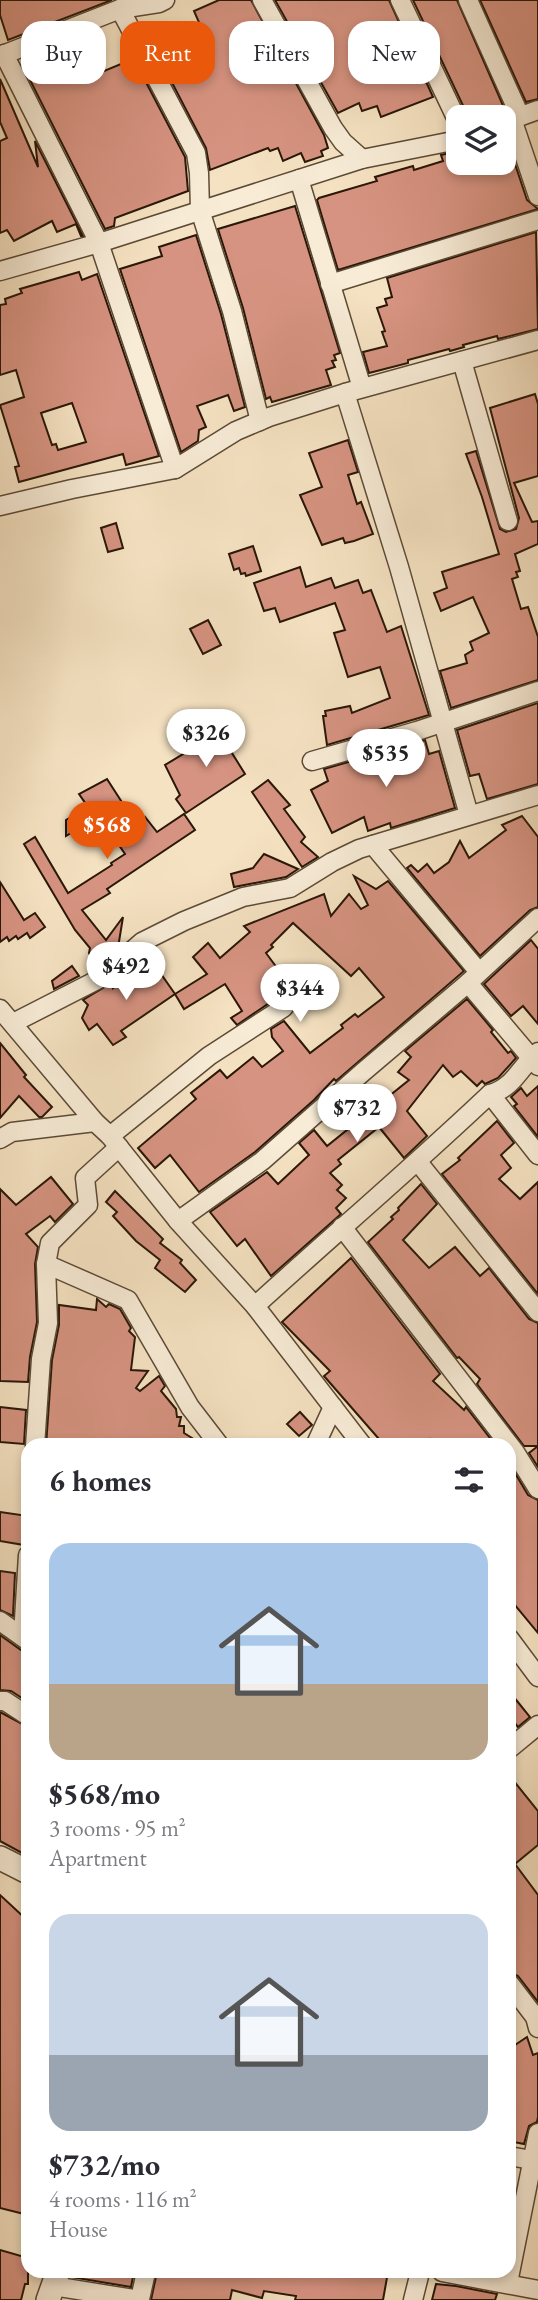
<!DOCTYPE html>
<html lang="en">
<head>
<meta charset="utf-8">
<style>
	:root { --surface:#fff; --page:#f7f7f7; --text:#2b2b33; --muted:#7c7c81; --accent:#ea580c }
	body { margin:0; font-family:"EB Garamond",serif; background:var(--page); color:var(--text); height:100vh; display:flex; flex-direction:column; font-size:26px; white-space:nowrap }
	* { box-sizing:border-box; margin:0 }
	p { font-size:23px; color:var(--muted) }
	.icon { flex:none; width:38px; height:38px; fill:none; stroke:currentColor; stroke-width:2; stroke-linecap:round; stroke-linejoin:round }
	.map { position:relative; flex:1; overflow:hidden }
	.sheet { position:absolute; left:21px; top:1438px; width:495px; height:840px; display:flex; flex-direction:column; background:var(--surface); border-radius:21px; box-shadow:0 4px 10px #0003 }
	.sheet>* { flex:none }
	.top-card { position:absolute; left:21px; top:21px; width:497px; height:63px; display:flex; gap:14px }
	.buttons { position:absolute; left:446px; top:105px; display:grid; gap:14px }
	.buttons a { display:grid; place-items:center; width:70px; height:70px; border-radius:14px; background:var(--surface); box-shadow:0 4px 10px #0003; font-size:35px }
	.price { position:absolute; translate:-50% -60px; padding:0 16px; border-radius:24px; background:#fff; color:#222; font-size:23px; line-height:46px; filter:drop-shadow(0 2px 4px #0008) }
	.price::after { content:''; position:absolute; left:50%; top:42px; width:21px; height:16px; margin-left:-10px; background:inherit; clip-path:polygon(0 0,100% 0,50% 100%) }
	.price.current { background:var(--accent); color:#fff }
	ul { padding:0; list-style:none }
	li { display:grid; align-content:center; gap:14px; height:371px; padding:0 28px }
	li span { display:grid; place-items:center; height:217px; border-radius:21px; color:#555 }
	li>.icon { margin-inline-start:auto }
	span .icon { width:126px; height:126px; fill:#fffc; stroke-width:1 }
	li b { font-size:30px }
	h2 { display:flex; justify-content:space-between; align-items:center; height:84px; padding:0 28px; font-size:30px }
	.pill { padding:0 24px; border-radius:21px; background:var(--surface); box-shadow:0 4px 10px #0003; font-size:24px; line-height:63px }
	.pill.current { background:var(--accent); color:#fff }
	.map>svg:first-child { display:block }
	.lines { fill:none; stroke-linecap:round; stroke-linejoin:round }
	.stream { stroke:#727975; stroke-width:5 }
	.building { fill:#d69381; stroke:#291707; stroke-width:2; fill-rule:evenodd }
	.minor-casing { stroke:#5c4a36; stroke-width:21 }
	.tertiary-casing { stroke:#5c4a36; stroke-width:26 }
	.minor { stroke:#f8ecd7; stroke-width:18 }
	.tertiary { stroke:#f8ecd7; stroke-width:23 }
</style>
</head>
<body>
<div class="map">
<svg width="538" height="2300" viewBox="0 0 538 2300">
	<rect width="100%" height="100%" fill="#f5e2c2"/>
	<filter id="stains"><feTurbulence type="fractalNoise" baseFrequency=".00286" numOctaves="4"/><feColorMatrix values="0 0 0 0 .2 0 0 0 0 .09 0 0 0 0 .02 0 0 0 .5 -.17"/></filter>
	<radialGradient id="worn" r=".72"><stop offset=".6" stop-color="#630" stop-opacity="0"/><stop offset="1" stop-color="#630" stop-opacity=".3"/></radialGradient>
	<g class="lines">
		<path class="stream" d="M521,1991L538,1997"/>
	</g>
	<g class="building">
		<path d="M0,0H112L8,40L0,15Z"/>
		<path d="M219,0H251L324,135L328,148L321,151L323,156L305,162L301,153L283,161L278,148L270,151L268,148L210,170L206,148L154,48L197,32L196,29L201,27L194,11Z"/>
		<path d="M275,0H389L433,97L381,117L377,106L362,111L359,103L338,113Z"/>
		<path d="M413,0H457L505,110L499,117H487L483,108L467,114Z"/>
		<path d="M480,0H538V99L526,102Z"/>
		<path d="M128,61L131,70L138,67L185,157L188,191L115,218L114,226L105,229L30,80L67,64L69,67L75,65L80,78L84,77L85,79Z"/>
		<path d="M0,79L38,167L35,141L83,236H81L76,224L57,232L52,221L14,241L7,230L0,233V141L7,138L0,122Z"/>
		<path d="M504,131L527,200L538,209L338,270L317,200L319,198L377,181L375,177L413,166L414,170L443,161L441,155L458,151V163H504Z"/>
		<path d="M295,206L340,353L334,355L336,360L332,361L335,367L326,370L331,385L272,402L270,397L266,399L243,308L218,229Z"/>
		<path d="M536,232L538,329L498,339L497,336L463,345L464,347L450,351L449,349L408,360V363L369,373L363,352L387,346L382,332L385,331L377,308L387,305L385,299L392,297L387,278Z"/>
		<path d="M196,235L221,314L245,407L234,411L228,395L197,406L206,427L199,430L198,441L181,452L120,269L162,256L159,247Z"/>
		<path d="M79,272L82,280L97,274L159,456L126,465L123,454L19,482L15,467L19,466L0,405L24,397L16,370L0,375V305L6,304L5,299L22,293L20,289ZM72,403L86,442L58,450L56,444L52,445L41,413Z"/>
		<path d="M535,394L538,404V476L514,483L532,522L538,521V544L515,554L520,571L516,572L518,577L512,579L521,609L528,607L538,637V680L451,708L440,671L467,663L465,655L473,650L470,642L489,633L473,597L441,611L434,593L447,588L442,572L499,554L482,497L466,454L476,451L500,529L506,532L516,529L519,518L490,408Z"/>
		<path d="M348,440L358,472L348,475L357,504L361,502L373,534L354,541L345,543L343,538L322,545L300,495L322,487L309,453Z"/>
		<path d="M116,523L123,548L108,552L101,528Z"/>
		<path d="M253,546L261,571L246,576L245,573L241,574L239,568L234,570L229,554Z"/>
		<path d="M300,567L306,587L331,578L335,588L358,580L363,593L371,590L387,632L401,626L429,715L327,745L323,716H326L325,711L350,706L352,713L390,698L380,667L348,677L334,633L345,630L335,603L280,622L275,608L264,611L254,583Z"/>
		<path d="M208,620L221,645L203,654L190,629Z"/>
		<path d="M538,703V784L487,799L479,774L470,776L457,730Z"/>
		<path d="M236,722L243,736L227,745L245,774L186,813L176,799L180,795L165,765Z"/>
		<path d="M425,740L429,754L439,751L455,808L391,828L390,823L368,831L364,817L332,833L311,790L328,781L324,769Z"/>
		<path d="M107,779L136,824L145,817L157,832L184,814L195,830L107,889L110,893L82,910L106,940L123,917L118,948L97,966L89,953L90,948L75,930L24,844L35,837L68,893L112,865L111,863L125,854L99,816L66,836V820L88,807L79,794Z"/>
		<path d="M268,780L290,805L284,809L305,837L301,842L318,857L302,867L252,792Z"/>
		<path d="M522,816L538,837V907L530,910L480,956L407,868L411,865L418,872L427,864L434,873L449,862L460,841L469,858L506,830L502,825Z"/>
		<path d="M264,854L298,869L286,877L234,887L231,874L253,868Z"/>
		<path d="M354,876L376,889L388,881L464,971L336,1081L334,1079L314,1100L255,1152L199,1192L170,1155L155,1168L138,1148L196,1099L191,1093L220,1070L227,1078L253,1057L262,1067L283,1051L272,1037L271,1029L284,1021L310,1053L343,1028L341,1025L355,1014L358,1017L384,997L359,968L351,976L293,923L271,945L273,947L266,953L283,976L267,987L275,999L237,1025L231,1018L242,1011L225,984L184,1009L175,994L207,974L193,957L208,943L220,958L250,932L244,926L324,894L331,916L349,894L361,909L368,905Z"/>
		<path d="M0,882L24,920L35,913L45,927L30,938L27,933L18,939L16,936L9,941L7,937L0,942Z"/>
		<path d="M531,940L538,949V1024L523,1006L511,1016L484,984Z"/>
		<path d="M152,961L175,994L121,1031L126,1037L113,1045L97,1024L89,1030L82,1018L88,1005L83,1000L113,982V988Z"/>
		<path d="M72,966L79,976L54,989L52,981Z"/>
		<path d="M467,999L493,1030L491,1032L508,1053L511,1051L516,1058L498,1078L485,1084L482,1081L477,1086L461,1071L453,1077L443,1065L407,1111L427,1136L404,1158L379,1127L338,1160L341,1164L330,1173L342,1185L337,1190L346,1198L336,1208L341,1214L271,1276L245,1239L237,1246L210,1212L267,1172L278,1184L309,1155L299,1143L314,1130L327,1146L409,1080L398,1072L411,1057L405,1051Z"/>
		<path d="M0,1043L26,1075L24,1077L52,1107L42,1117H39L19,1096L0,1118Z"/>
		<path d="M538,1086V1137L514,1106L517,1104L511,1097L521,1088L527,1096Z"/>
		<path d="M497,1121L514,1143L501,1155L511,1168L499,1179L520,1199L538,1182V1294L442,1174L460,1160L458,1158Z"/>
		<path d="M51,1177L73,1204L55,1222L50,1216L26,1234L38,1247L35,1264L37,1322L30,1357L28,1382L0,1381V1189L16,1205Z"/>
		<path d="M421,1184L437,1204L403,1240L429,1268L455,1247L480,1276L489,1268L529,1319L538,1323V1467L529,1453L538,1446H524L477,1384L480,1379L459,1357L457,1358L368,1242L393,1219L391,1217L399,1210L398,1208Z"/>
		<path d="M115,1191L163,1239L160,1243L182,1260L180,1263L196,1280L185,1292L155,1268L160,1260L136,1241L113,1216L117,1212L106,1202Z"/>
		<path d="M351,1258L440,1374L433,1381L464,1410L466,1407L496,1446H436L430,1439L423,1446H385L324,1376L330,1371L282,1322Z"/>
		<path d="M97,1299L106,1307L109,1304L120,1309L131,1328L129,1331L135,1337L131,1370L148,1371L136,1388L140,1391L159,1376L165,1386L161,1391L176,1409L177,1417H181L179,1426H184V1433L205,1446H46L52,1360L59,1325V1305L96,1310Z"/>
		<path d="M0,1407L26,1410L24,1444L0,1442Z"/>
		<path d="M300,1412L312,1425L299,1436L287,1424Z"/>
		<path d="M512,1468L528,1495L538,1500V1633L509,1598V1470Z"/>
		<path d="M0,1512L28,1516L24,1545L0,1541Z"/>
		<path d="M0,1571L15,1573L13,1616L0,1610Z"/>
		<path d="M0,1635L21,1650L28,1652V1702L11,1691L0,1690Z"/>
		<path d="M509,1691L530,1717L518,1727L509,1716Z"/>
		<path d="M0,1712L28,1727V1845L22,1853L0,1841Z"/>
		<path d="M509,1775L538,1811V1845L515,1864L538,1895V2002L518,1976L509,1972Z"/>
		<path d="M0,1895L28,1921V2215L0,2208Z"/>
		<path d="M527,2037L533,2055L538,2053V2117L537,2122L529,2126L524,2144L509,2141V2049Z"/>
		<path d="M0,2250L28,2258V2284H25L21,2300H0Z"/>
		<path d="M72,2272H134L131,2287L71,2277Z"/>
		<path d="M157,2272H388L383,2300H295L296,2296L264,2291L262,2298L232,2290L230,2300H151Z"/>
		<path d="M436,2284L456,2286L497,2294L495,2300H432Z"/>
	</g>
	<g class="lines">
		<defs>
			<g id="minor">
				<path d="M262,0L333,128L343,142L362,159"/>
				<path d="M400,0L458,122"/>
				<path d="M468,0L520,116"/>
				<path d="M120,9L196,153L199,173L200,210L232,311L260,421"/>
				<path d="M4,54L99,243L175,469"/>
				<path d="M0,56L120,9L159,3L165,0"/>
				<path d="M512,119L538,196"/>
				<path d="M510,120L538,110"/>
				<path d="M299,179L362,388"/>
				<path d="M0,271L99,243L362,159L458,140"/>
				<path d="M330,284L538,220"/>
				<path d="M462,361L508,521"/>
				<path d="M345,393L399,567L469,815"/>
				<path d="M0,506L72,489L175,469L236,431L269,417L345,393L538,340"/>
				<path d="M312,761L417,731L538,691"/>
				<path d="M373,845L479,972"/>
				<path d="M468,983L538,1066"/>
				<path d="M0,1009L95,1122L110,1136L178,1221L255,1306L363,1446"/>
				<path d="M13,1023L101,978L142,942L184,921L243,897L290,888L332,862L359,849L538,795"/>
				<path d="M490,1094L538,1155"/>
				<path d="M110,1136L209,1056L283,1008L304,983"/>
				<path d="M0,1139L12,1132L95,1122"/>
				<path d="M418,1162L538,1312"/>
				<path d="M178,1221L262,1161L363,1072L468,983L538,918"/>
				<path d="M342,1227L515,1452L538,1489"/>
				<path d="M46,1264L128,1300L190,1407L220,1446"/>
				<path d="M255,1306C333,1235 413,1167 490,1094C514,1088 520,1066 538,1052"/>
				<path d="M35,1446L41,1359L48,1323L46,1264L50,1243L88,1205L85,1178L119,1147"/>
				<path d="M315,1446L333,1407"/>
				<path d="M0,1621L28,1641"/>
				<path d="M23,1636L28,1555"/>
				<path d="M509,1638L538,1677"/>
				<path d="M0,1701H5L28,1716"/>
				<path d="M509,1749L538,1725"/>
				<path d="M509,1983L535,2017L538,2028"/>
				<path d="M509,2156L532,2160L538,2153"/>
				<path d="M442,2272L538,2290"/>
				<path d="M508,2283L538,2133"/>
				<path d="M53,2286L140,2300"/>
				<path d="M140,2299L146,2272"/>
				<path d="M413,2300L420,2272"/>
			</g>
			<g id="tertiary">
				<path d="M0,1858L28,1872"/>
				<path d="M48,2300L58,2272"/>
			</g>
		</defs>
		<use href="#minor" class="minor-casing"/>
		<use href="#tertiary" class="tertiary-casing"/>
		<use href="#minor" class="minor"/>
		<use href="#tertiary" class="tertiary"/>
	</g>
	<rect width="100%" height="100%" filter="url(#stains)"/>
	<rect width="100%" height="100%" fill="url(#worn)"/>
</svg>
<div class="buttons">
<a><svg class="icon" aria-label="layers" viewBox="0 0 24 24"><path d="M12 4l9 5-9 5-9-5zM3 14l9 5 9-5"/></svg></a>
</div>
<b class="price" style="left:206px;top:769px">$326</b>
<b class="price" style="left:386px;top:789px">$535</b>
<b class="price current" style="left:107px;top:861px">$568</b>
<b class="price" style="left:126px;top:1002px">$492</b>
<b class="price" style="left:300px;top:1024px">$344</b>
<b class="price" style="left:357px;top:1144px">$732</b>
<div class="top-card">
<a class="pill">Buy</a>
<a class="pill current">Rent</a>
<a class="pill">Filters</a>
<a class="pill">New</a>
</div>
<section class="sheet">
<h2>6 homes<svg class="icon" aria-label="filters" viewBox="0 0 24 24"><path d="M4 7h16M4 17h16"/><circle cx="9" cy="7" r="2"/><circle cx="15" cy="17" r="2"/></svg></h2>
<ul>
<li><span style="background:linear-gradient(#a9c7e8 65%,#b9a48a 0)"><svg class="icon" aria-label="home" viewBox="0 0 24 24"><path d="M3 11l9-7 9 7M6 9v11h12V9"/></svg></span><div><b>$568/mo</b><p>3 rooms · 95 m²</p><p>Apartment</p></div></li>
<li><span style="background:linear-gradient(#c9d6e8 65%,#9aa5b1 0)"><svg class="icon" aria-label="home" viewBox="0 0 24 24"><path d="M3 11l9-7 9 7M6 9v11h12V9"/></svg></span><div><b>$732/mo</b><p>4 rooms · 116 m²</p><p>House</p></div></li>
</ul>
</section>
</div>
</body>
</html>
